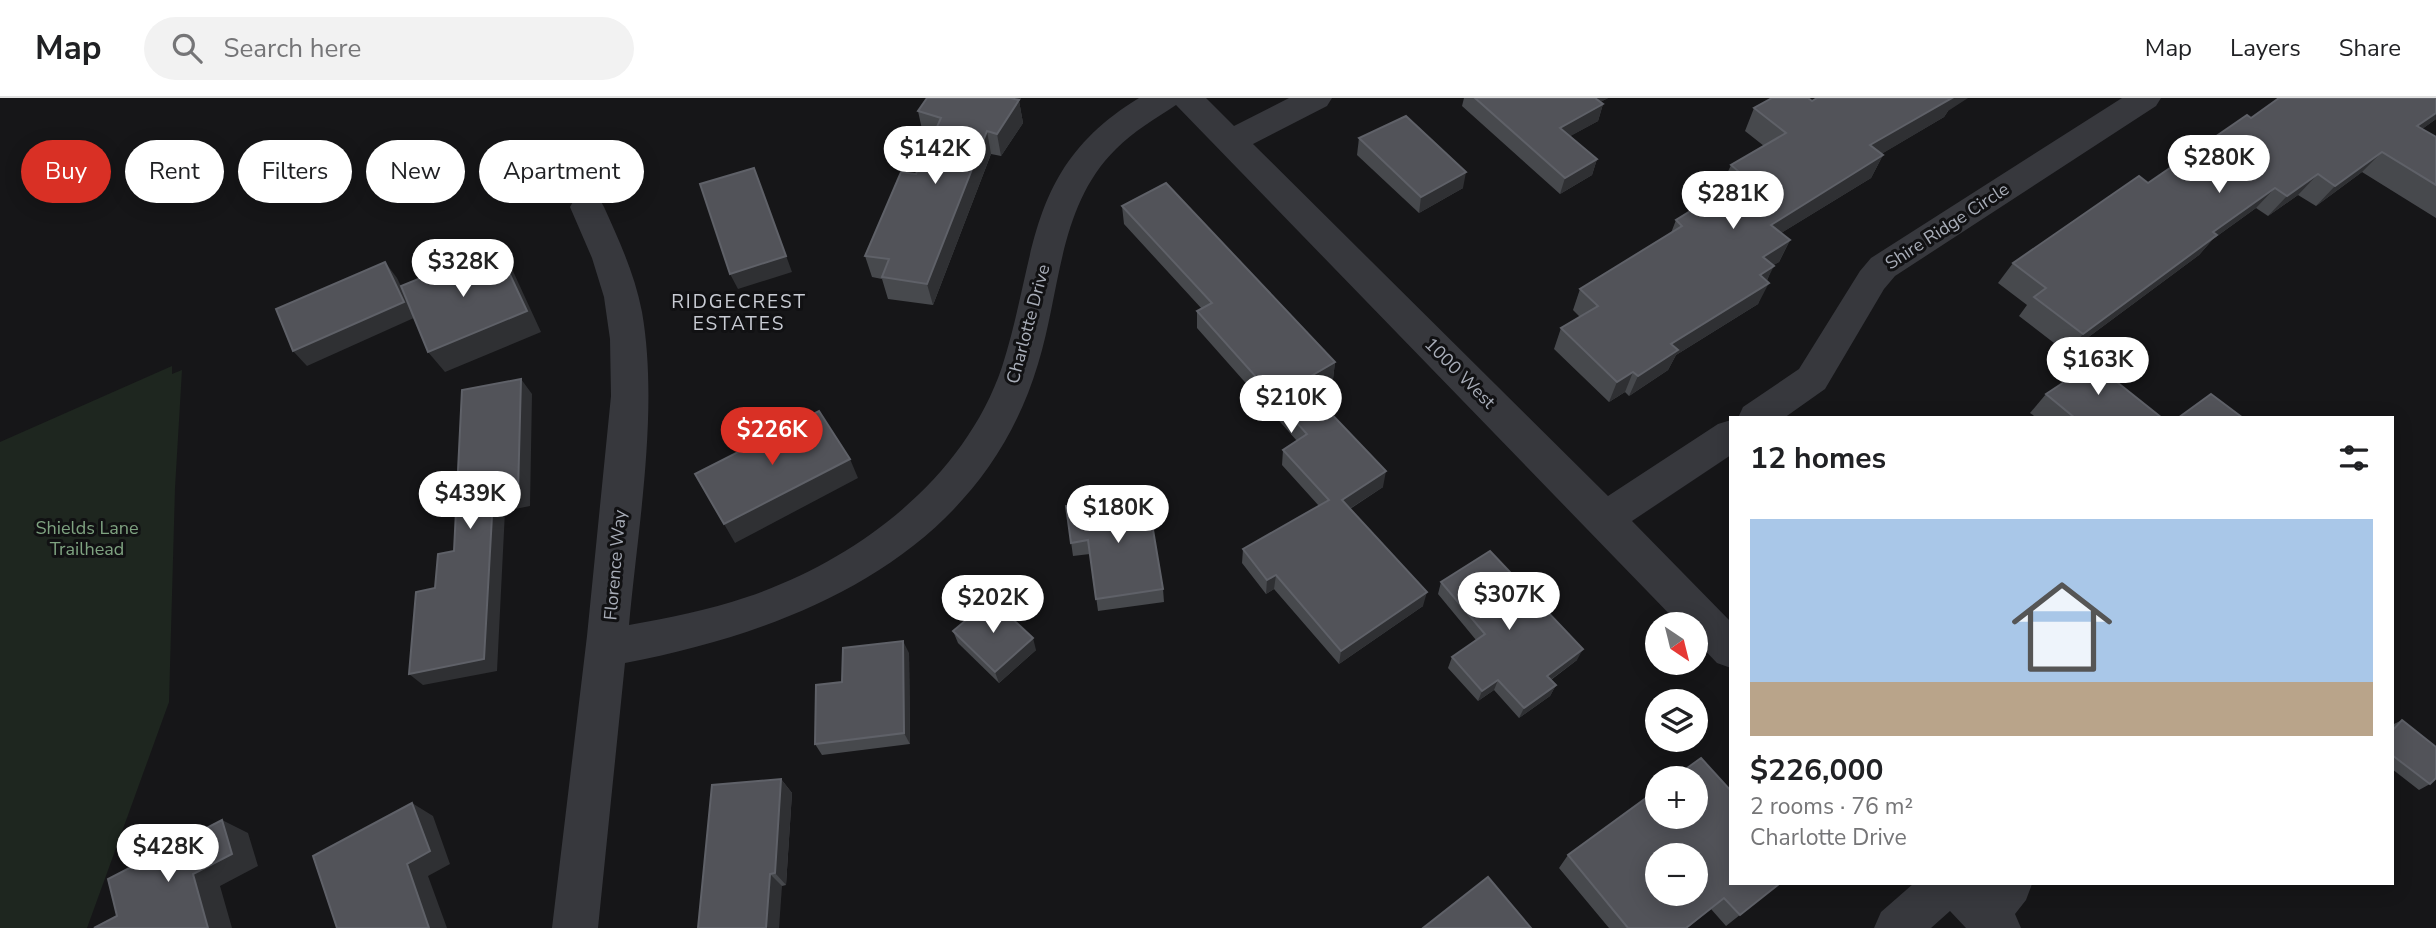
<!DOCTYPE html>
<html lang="en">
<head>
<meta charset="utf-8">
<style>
	:root { --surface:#fff; --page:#f2f2f2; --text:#202124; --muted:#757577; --line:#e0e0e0; --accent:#d93025 }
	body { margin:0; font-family:"Nunito Sans",sans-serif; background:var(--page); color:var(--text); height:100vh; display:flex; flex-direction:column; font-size:26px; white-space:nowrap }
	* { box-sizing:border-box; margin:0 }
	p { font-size:23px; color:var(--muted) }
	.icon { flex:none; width:38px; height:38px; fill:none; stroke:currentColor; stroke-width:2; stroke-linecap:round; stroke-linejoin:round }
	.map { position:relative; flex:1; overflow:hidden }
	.side { position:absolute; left:1729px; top:318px; width:665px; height:469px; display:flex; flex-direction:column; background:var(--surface); border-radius:0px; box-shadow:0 4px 18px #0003 }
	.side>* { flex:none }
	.guide { position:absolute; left:21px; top:42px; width:665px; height:63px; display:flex; gap:14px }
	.needle { width:46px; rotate:145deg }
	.buttons { position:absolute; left:1645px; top:514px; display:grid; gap:14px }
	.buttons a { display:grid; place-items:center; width:63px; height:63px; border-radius:50%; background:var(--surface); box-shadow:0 4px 18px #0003; font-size:35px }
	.price { position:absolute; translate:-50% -60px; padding:0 16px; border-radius:24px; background:#fff; color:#222; font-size:23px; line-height:46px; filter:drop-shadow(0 2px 4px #0008) }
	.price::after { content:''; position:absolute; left:50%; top:42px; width:21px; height:16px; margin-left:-10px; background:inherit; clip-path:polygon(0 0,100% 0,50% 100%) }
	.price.active { background:var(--accent); color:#fff }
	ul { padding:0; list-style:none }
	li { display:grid; align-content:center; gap:14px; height:371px; padding:0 21px }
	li+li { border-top:2px solid var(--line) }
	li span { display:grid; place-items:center; height:217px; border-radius:0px; color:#555 }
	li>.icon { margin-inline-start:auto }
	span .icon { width:126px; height:126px; fill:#fffc; stroke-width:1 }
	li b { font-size:30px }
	h2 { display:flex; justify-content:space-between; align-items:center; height:84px; padding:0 21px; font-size:30px }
	.chip { padding:0 24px; border-radius:32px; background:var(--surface); box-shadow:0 4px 18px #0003; font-size:24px; line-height:63px }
	.chip.active { background:var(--accent); color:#fff }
	header { display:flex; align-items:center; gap:42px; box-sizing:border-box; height:98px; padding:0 35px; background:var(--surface); border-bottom:2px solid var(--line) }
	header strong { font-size:33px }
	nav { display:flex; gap:38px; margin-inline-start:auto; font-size:24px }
	.search { width:490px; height:63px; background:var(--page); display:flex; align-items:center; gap:18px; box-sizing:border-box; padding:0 24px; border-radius:38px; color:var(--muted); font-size:26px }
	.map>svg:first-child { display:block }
	.green { fill:#1e261f }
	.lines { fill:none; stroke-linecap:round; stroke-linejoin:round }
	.minor { fill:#37383d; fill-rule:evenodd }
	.wall { fill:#47494d }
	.shaded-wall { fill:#2f3033 }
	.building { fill:#525359; stroke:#5f6168; stroke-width:2; fill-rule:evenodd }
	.labels { text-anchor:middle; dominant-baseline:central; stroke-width:6; stroke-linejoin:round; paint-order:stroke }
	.street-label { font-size:18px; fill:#a8adb8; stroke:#111113 }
	.park-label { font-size:18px; fill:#7fa381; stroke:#111113 }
	.neighbourhood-label { font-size:19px; letter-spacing:2px; fill:#c9ccd4; stroke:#111113 }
</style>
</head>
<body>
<header>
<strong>Map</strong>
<div class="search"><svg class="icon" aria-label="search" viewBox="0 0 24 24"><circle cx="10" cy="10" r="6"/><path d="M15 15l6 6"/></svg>Search here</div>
<nav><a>Map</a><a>Layers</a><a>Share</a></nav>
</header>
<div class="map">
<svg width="2436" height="830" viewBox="0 0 2436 830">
	<rect width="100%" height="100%" fill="#161618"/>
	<path class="green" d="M172,268V276L182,272L175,390L169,604L87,830H0V344Z"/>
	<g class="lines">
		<g class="minor">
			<path d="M1139,0H1206L1234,28L1289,0H1332L1327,8L1253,46L1608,398L1718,326L1731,322V357L1632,423L1731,524V570L1717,565L1696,543V527H1680L1176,7C1155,21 1134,33 1116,51C1058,108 1061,192 1038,266C982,454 803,531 625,565L598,830H552L587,538L611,298L610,241L604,199L592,160L570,109L575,100L587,97L599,100L604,109C619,142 635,177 642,214C659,312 638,428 629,527C669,520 708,512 747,499C857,462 964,381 1002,269C1038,157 1024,70 1139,0Z"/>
			<path d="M2122,0H2161L2156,8L1895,178L1884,191L1825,291L1784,320H1738L1743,309L1799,271L1860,173L1871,160Z"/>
			<path d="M1913,786H2032L2026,802L2015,816L2021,830H1966L1950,813L1931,830H1874L1881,814Z"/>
		</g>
	</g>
	<g class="wall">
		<path d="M927,0H1021L1019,3L1023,25L1001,58L991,56L933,207L888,201L882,181L872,179L865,158L916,76L932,39L923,36L918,13Z"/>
		<path d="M1464,0H1608L1600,4L1603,6L1598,23L1570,38L1597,61L1592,77L1560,96L1462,8Z"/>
		<path d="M2436,0V21L2422,31L2436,39V120L2362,74L2316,108L2298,97L2268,118L2256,110L2213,141L2199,157L2067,255L2019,218L2027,207L1998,185L2013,165L2148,85L2251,20Z"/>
		<path d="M1812,3L1948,13L1944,19L1881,56L1883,57L1871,80L1781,135L1790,142L1779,164L1773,167L1758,206L1676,257L1668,272L1629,298L1625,294L1609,304L1554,251L1561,230L1580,219L1573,212L1580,191L1671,135L1676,122L1725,92L1721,89L1731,67L1764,48L1745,33L1754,10Z"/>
		<path d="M1359,40L1463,90L1419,115L1357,57Z"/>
		<path d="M1122,108L1335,264L1333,281L1310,294L1383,389L1350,411L1423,508L1339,566L1274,491L1266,496L1242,465L1243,451L1319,408L1282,367L1283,352L1297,343L1197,230V213L1202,211L1124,126Z"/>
		<path d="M2046,296L2162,320H2037L2030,315Z"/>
		<path d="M1066,408L1163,491L1164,504L1098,513L1090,456L1073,458Z"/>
		<path d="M1441,484L1577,562L1551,582L1556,587L1550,598L1519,620L1494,592L1478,603L1448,570L1452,559L1476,542L1438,496Z"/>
		<path d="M953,533L1036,552L999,585L958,545Z"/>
		<path d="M909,555L910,646L822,657L815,646L842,584Z"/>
		<path d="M2402,622L2430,686L2419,692L2392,671V627Z"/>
		<path d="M781,681L792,695L786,787L782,788L698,830Z"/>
		<path d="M1568,757L1731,786H1779L1726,828L1711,811L1687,830H1609L1559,770Z"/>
	</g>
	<g class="shaded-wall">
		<path d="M1004,0H1021L1019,3L1023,25L1001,58L997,36Z"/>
		<path d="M1589,0H1608L1585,12Z"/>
		<path d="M1950,0H1968L1948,13L1944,19L1858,70L1870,47Z"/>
		<path d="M1603,6L1598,23L1556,46L1560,30Z"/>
		<path d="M2436,15V21L2397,49L2417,28Z"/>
		<path d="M987,33L991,56L933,207L927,186Z"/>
		<path d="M2382,54L2362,74L2316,108L2335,88Z"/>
		<path d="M1883,57L1871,80L1760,148L1771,127Z"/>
		<path d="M1597,61L1592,77L1560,96L1565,80Z"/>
		<path d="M1466,74L1463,90L1419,115L1421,99Z"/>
		<path d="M2318,76L2298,97L2268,118L2287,98Z"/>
		<path d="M760,86L792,174L738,191L730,176Z"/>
		<path d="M2275,90L2256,110L2213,141L2199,157L2067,255L2083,236L2213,134Z"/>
		<path d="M1790,142L1779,164L1752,180L1763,159Z"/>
		<path d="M497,149L512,171L541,234L445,274L428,254Z"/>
		<path d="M385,164L397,180L416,219L307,268L293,253Z"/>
		<path d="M1774,168L1764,188L1769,185L1758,206L1676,257L1668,272L1629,298L1638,278L1671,246L1760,177Z"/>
		<path d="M1335,264L1333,281L1299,301L1301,284Z"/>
		<path d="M1633,274L1625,294L1609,304L1617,284Z"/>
		<path d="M521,281L532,296L530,408L505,413L497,573L423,587L409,576Z"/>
		<path d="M850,361L858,380L735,445L724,426Z"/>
		<path d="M1386,373L1383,389L1340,417L1342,402Z"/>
		<path d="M1276,477L1274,491L1266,496L1267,482Z"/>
		<path d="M1427,494L1423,508L1339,566L1341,553Z"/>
		<path d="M1033,540L1036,552L999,585L995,574Z"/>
		<path d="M903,543L909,555L910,646L904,635Z"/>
		<path d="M1583,551L1577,562L1542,588L1547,578Z"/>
		<path d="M1498,582L1494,592L1478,603L1482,593Z"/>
		<path d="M1556,587L1550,598L1519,620L1524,610Z"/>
		<path d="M781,681L792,695L786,787L775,775Z"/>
		<path d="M412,705L433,718L450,766L428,778L447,830H429L407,766Z"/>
		<path d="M222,722L248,735L258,768L220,788L232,830H208L193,776Z"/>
		<path d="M770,776L782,788L779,830H766Z"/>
	</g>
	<g class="building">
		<path d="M927,0H1010L1019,2L997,36L987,33L927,186L882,179L889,161L865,158L901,74L916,76L941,20L918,13Z"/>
		<path d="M1475,0H1595L1603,6L1560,30L1597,61L1565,80Z"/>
		<path d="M1772,0H1808L1812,3L1817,0H1952L1870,47L1883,57L1771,127L1790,142L1763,159L1774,168L1760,177L1769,185L1671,246L1678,252L1638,278L1633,274L1617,284L1561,230L1598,208L1580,191L1682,128L1676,122L1745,79L1731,67L1786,35L1754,10Z"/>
		<path d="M2279,0H2436V15L2417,28L2436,39V87L2382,54L2335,88L2318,76L2287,98L2275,90L2213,134L2217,137L2083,236L2034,199L2046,190L2013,165L2139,78L2148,85L2247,17L2251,20Z"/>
		<path d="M1406,18L1466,74L1421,99L1359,40Z"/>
		<path d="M754,70L786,158L730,176L700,86Z"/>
		<path d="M1166,85L1335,264L1301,284L1386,373L1342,402L1427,494L1341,553L1276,477L1267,482L1243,451L1329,402L1283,352L1307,336L1197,213L1212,205L1122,108Z"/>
		<path d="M497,149L527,213L428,254L401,188Z"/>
		<path d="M385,164L404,204L293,253L276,211Z"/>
		<path d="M2093,265L2162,320H2075L2046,296Z"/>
		<path d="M521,281L518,395L493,400L484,561L409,576L416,494L435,490L438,456L454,453L462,292Z"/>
		<path d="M2211,296L2243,320H2178Z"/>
		<path d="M819,313L850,361L724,426L695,376Z"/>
		<path d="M1147,396L1163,491L1096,501L1088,442L1071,445L1066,408Z"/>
		<path d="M1490,453L1583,551L1547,578L1556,587L1524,610L1498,582L1482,593L1452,559L1485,536L1441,484Z"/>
		<path d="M991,501L1033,540L995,574L953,533Z"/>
		<path d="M903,543L904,635L815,646L816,587L842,584L843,550Z"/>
		<path d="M2402,622L2436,649V680L2430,686L2392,657V633Z"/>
		<path d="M1701,660L1731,693V786H1779L1740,817L1724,800L1686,830H1628L1568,757L1657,692V719H1696V681H1672ZM1657,758H1696V796H1657Z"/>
		<path d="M781,681L775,775L770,776L766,830H698L712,687Z"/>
		<path d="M412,705L430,753L407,766L429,830H337L313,758Z"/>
		<path d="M222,722L232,756L193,776L208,830H94L117,818L108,781Z"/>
		<path d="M1488,779L1531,830H1423Z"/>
	</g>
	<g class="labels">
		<g class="street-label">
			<text transform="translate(1947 128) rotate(-33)">Shire Ridge Circle</text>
			<text transform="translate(1028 226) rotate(-75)">Charlotte Drive</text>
			<text transform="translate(1460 275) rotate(45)">1000 West</text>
			<text transform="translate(615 467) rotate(-85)">Florence Way</text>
		</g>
		<g class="park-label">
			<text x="87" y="430">Shields Lane<tspan x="87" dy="21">Trailhead</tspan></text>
		</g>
		<g class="neighbourhood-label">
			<text x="739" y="204">RIDGECREST<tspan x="739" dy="22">ESTATES</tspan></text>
		</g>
	</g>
</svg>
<div class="buttons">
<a><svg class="needle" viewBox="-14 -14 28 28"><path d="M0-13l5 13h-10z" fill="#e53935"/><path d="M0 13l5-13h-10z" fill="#757577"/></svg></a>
<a><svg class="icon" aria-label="layers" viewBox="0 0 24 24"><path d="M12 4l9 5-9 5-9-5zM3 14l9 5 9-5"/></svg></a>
<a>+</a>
<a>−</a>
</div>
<b class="price" style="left:935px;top:88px">$142K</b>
<b class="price" style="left:2219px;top:97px">$280K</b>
<b class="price" style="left:1733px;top:133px">$281K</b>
<b class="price" style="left:463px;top:201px">$328K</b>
<b class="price" style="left:2098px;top:299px">$163K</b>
<b class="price" style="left:1291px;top:337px">$210K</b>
<b class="price active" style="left:772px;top:369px">$226K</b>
<b class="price" style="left:470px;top:433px">$439K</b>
<b class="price" style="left:1118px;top:447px">$180K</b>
<b class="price" style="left:1509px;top:534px">$307K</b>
<b class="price" style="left:993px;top:537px">$202K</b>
<b class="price" style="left:168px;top:786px">$428K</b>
<div class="guide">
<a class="chip active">Buy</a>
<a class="chip">Rent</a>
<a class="chip">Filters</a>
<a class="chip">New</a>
<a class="chip">Apartment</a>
</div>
<section class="side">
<h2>12 homes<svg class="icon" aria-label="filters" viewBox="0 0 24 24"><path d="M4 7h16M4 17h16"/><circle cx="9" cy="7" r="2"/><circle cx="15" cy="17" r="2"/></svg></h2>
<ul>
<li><span style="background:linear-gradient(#a9c7e8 75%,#b9a48a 0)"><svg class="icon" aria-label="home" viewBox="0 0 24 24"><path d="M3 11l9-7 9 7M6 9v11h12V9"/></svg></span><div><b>$226,000</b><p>2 rooms · 76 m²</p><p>Charlotte Drive</p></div></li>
</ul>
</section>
</div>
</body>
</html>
